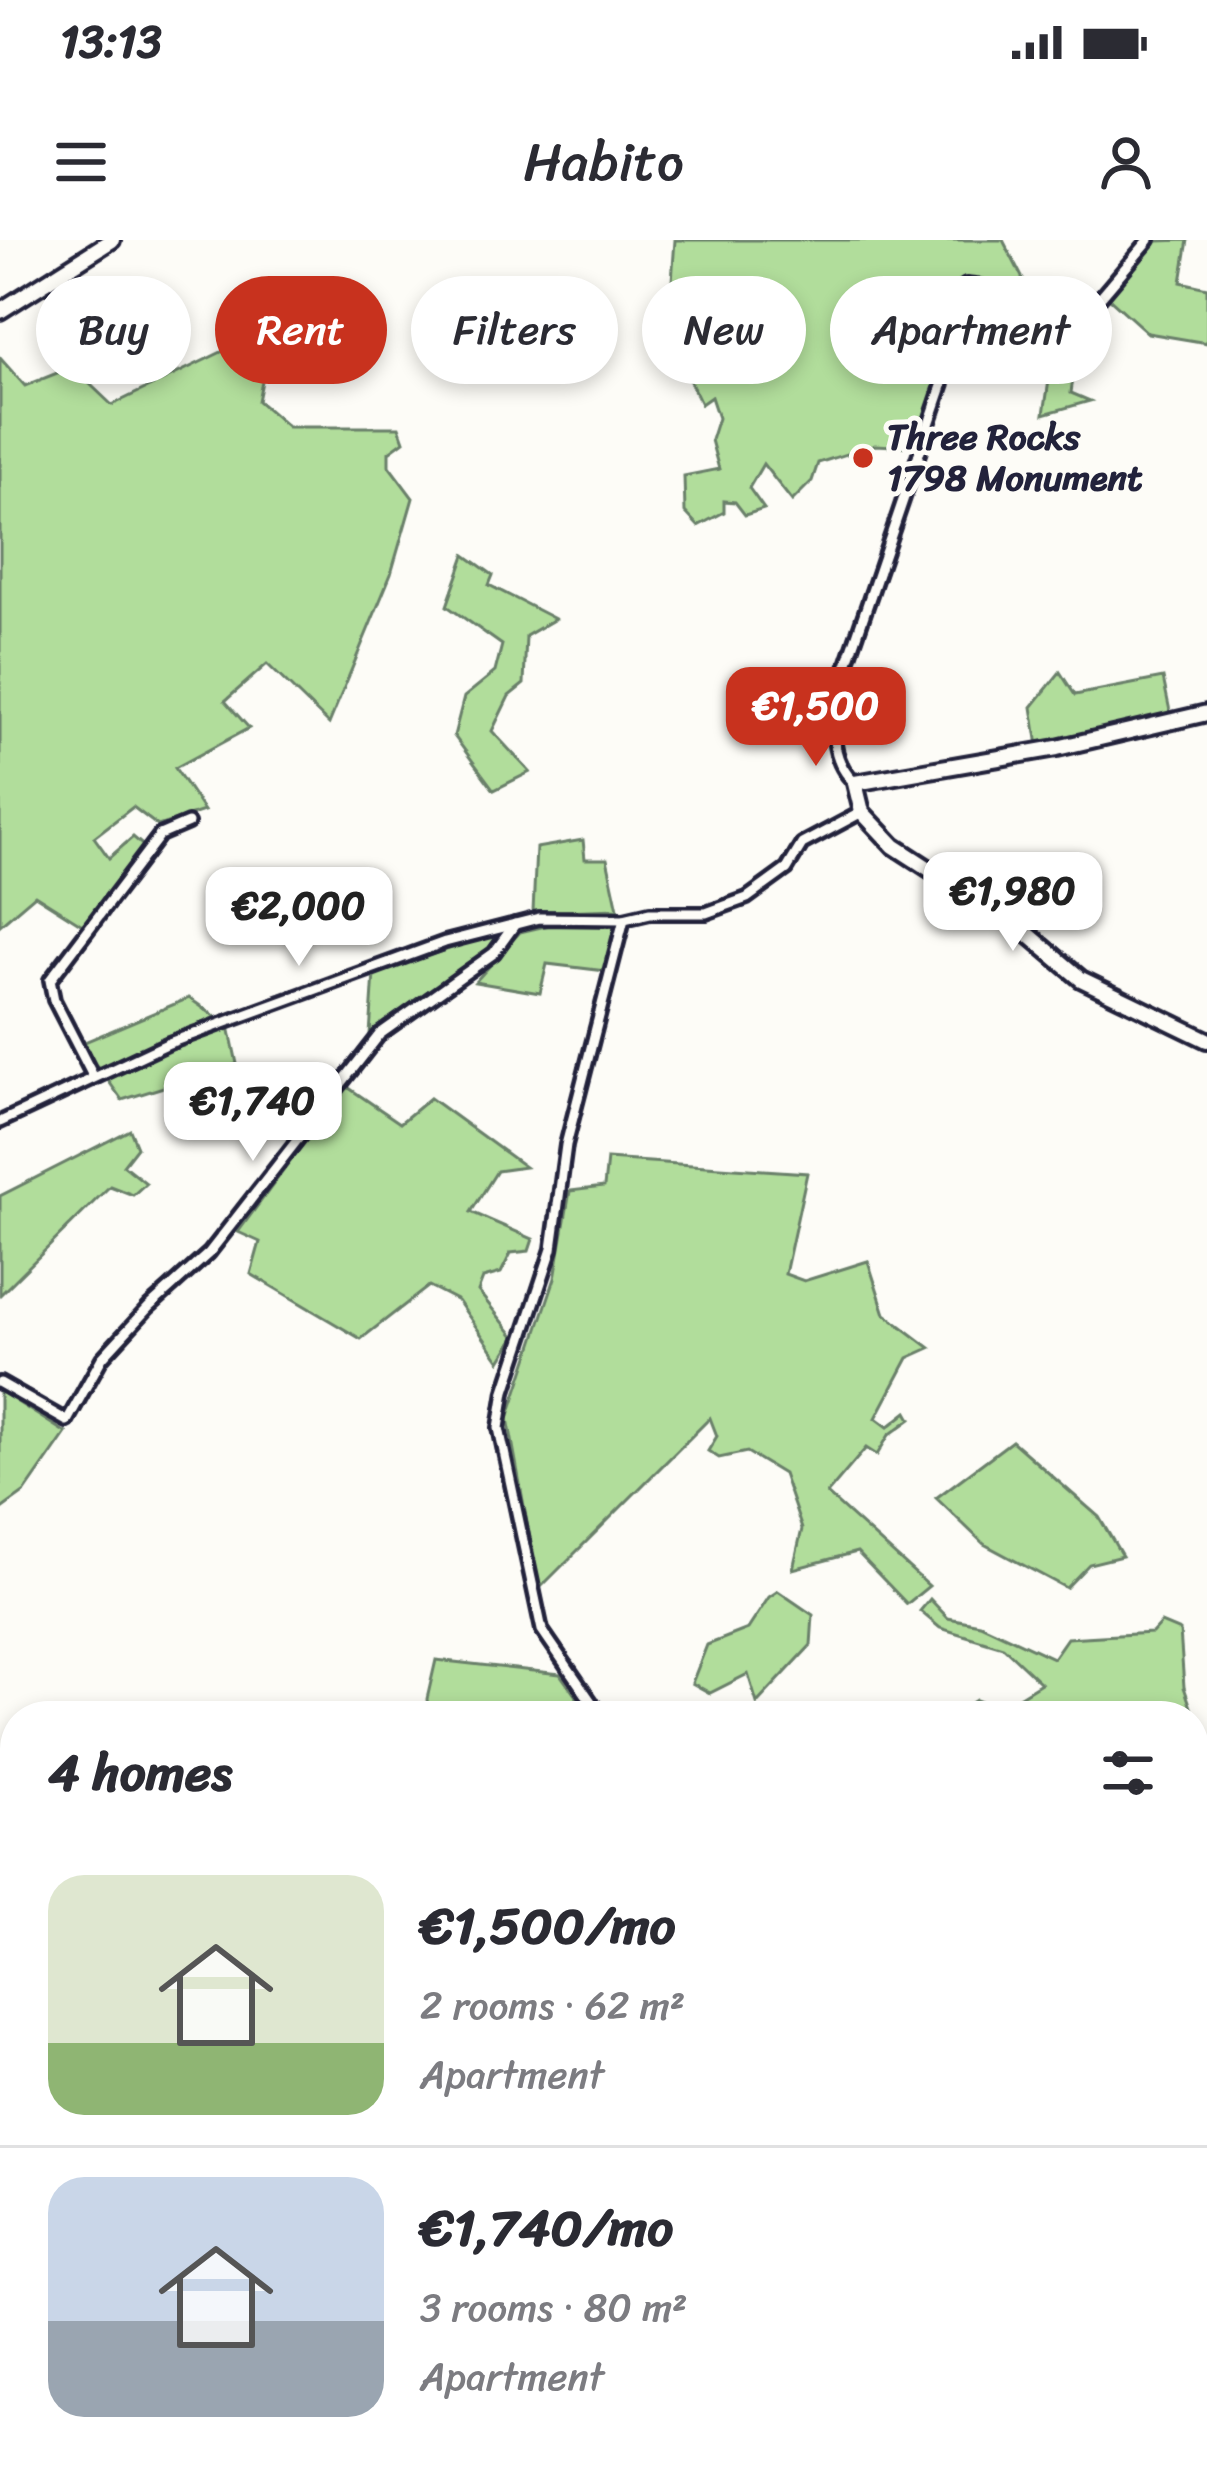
<!DOCTYPE html>
<html lang="en">
<head>
<meta charset="utf-8">
<style>
	:root { --surface:#fff; --page:#f7f7f7; --text:#2b2b33; --muted:#7c7c81; --line:#e1e1e2; --accent:#c8321e }
	body { margin:0; font-family:Sriracha,sans-serif; background:var(--page); color:var(--text); height:100vh; display:flex; flex-direction:column; font-size:45px; white-space:nowrap }
	* { box-sizing:border-box; margin:0 }
	p { font-size:39px; color:var(--muted) }
	.icon { flex:none; width:66px; height:66px; fill:none; stroke:currentColor; stroke-width:2; stroke-linecap:round; stroke-linejoin:round }
	.map { position:relative; flex:1; overflow:hidden }
	.details { position:absolute; left:0px; top:1461px; width:1209px; height:768px; display:flex; flex-direction:column; background:var(--surface); border-radius:48px 48px 0 0; box-shadow:0 6px 18px #0003 }
	.details>* { flex:none }
	.guide { position:absolute; left:36px; top:36px; width:1137px; height:108px; display:flex; gap:24px }
	.price { position:absolute; translate:-50% -102px; padding:0 27px; border-radius:24px; background:#fff; color:#222; font-size:39px; line-height:78px; filter:drop-shadow(0 3px 6px #0008) }
	.price::after { content:''; position:absolute; left:50%; top:72px; width:36px; height:27px; margin-left:-18px; background:inherit; clip-path:polygon(0 0,100% 0,50% 100%) }
	.price.active { background:var(--accent); color:#fff }
	ul { padding:0; list-style:none }
	li { display:flex; align-items:center; gap:36px; height:300px; padding:0 48px }
	li+li { border-top:3px solid var(--line) }
	li span { display:grid; place-items:center; flex:none; width:336px; height:240px; border-radius:36px; color:#555 }
	li>.icon { margin-inline-start:auto }
	span .icon { width:144px; height:144px; fill:#fffc; stroke-width:1 }
	li b { font-size:51px }
	h2 { display:flex; justify-content:space-between; align-items:center; height:144px; padding:0 48px; font-size:51px }
	.chip { padding:0 42px; border-radius:54px; background:var(--surface); box-shadow:0 6px 18px #0003; font-size:42px; line-height:108px }
	.chip.active { background:var(--accent); color:#fff }
	.status { display:flex; justify-content:space-between; align-items:center; height:84px; padding:0 60px; background:var(--surface); direction:ltr }
	.status svg { height:33px; fill:currentColor }
	header { display:flex; justify-content:space-between; align-items:center; height:156px; padding:0 48px; background:var(--surface); font-size:54px; font-weight:600 }
	.map>svg:first-child { display:block }
	.green { fill:#b1dd9b; stroke:#6a806b; stroke-width:3 }
	.lines { fill:none; stroke-linecap:round; stroke-linejoin:round }
	.street-casing { stroke:#22223b; stroke-width:18 }
	.secondary-casing { stroke:#22223b; stroke-width:22 }
	.street { stroke:#fdfcf7; stroke-width:9 }
	.secondary { stroke:#fdfcf7; stroke-width:14 }
	.poi-dot { fill:#c8321e; stroke:#fdfcf7; stroke-width:4.5 }
	.labels { text-anchor:middle; dominant-baseline:central; stroke-width:10; stroke-linejoin:round; paint-order:stroke }
	.poi-label { font-size:36px; font-weight:bold; fill:#22223b; stroke:#fdfcf7; text-anchor:start }
</style>
</head>
<body>
<div class="status"><b>13:13</b><svg viewBox="0 0 49 12"><path d="M0 12V9h3v3zM5 12V6h3v6zM10 12V3h3v9zM15 12V0h3v12zM26 1h20v11H26zM47 4h2v5h-2z"/></svg></div>
<header><svg class="icon" aria-label="menu" viewBox="0 0 24 24"><path d="M4 6h16M4 12h16M4 18h16"/></svg>Habito<svg class="icon" aria-label="person" viewBox="0 0 24 24"><circle cx="12" cy="8" r="4"/><path d="M4 21q1-7 8-7t8 7"/></svg></header>
<div class="map">
<svg width="1207" height="2229" viewBox="0 0 1207 2229">
	<rect width="100%" height="100%" fill="#fdfcf7"/>
	<filter id="ink" filterUnits="userSpaceOnUse"><feTurbulence type="fractalNoise" baseFrequency=".00833" numOctaves="2"/><feDisplacementMap in="SourceGraphic" scale="24" xChannelSelector="R" yChannelSelector="G"/><feConvolveMatrix kernelMatrix="1 2 1 2 8 2 1 2 1" color-interpolation-filters="sRGB"/></filter>
	<g filter="url(#ink)">
		<g class="green">
			<path d="M675,0H1003L1025,43L964,39L953,48L938,140L914,207L875,205L818,223L812,241L792,261L763,224L749,248L764,269L745,275L735,262L724,261V272L698,286L685,272L684,236L719,229L711,200L718,178L711,157L701,164L668,96Z"/>
			<path d="M1188,0L1181,42L1207,48V103L1148,93L1109,58L1156,1Z"/>
			<path d="M1038,60L1082,66L1071,153L1090,161L1044,174L1051,127L1024,121Z"/>
			<path d="M279,84L296,115L265,126L258,161L288,187H399L404,201L389,212V226L413,258L391,334L329,484L267,424L225,461L249,488L175,528L204,571L158,586L133,567L94,597L109,618L133,597L146,608L84,686L35,655L0,685V118L25,146L72,127L112,165Z"/>
			<path d="M465,315L493,335L489,345L555,379L526,396L524,444L509,456L492,491L530,532L494,550L454,496L464,457L495,432L502,405L447,366Z"/>
			<path d="M1060,432L1075,455L1163,438L1171,476L1038,506L1032,467Z"/>
			<path d="M583,600L585,619H607L618,669L533,672L536,608Z"/>
			<path d="M550,685H616L606,731L547,724L540,753L475,742L520,692Z"/>
			<path d="M502,692L488,711L370,795L374,733Z"/>
			<path d="M189,758L216,777L99,828L86,817L82,803Z"/>
			<path d="M229,786L237,824L122,860L105,836Z"/>
			<path d="M346,846L400,883L430,858L525,927L497,931L471,972L533,999L529,1011L511,1013L501,1033L483,1038L478,1051L515,1097L500,1121L458,1061L429,1046L361,1099L251,1034L260,1002L238,992Z"/>
			<path d="M130,890L137,907L123,925L146,943L133,955L110,946L0,1055V956Z"/>
			<path d="M607,919L807,933L785,1034L804,1041L868,1021L885,1074L930,1108L908,1118L876,1178L888,1187L907,1172L911,1179L889,1195L877,1215L866,1208L827,1254L929,1346L907,1364L857,1312L793,1329L802,1289L783,1234L747,1212L719,1218L708,1211L717,1196L710,1178L539,1349L508,1178L555,1038L570,951L604,947Z"/>
			<path d="M0,1151L66,1193L25,1252L0,1270Z"/>
			<path d="M1012,1201L1099,1277L1122,1316L1089,1324L1066,1348L984,1304L936,1258Z"/>
			<path d="M778,1351L813,1375L811,1405L757,1463L748,1434L710,1453L692,1443L707,1405L748,1389L769,1357Z"/>
			<path d="M930,1359L948,1378L980,1384L1053,1418L1067,1398L1152,1393L1161,1383L1180,1391L1184,1447L1194,1476H951L976,1460L999,1469L1041,1443L1003,1407L940,1388L920,1371Z"/>
			<path d="M436,1420L560,1434L590,1476H429L427,1459Z"/>
			<path d="M0,1680L15,1685V1788L0,1790Z"/>
			<path d="M1207,1840V2229H860L865,2214H1194V1842Z"/>
		</g>
		<g class="lines">
			<defs>
				<g id="street">
					<path d="M855,543C830,521 831,485 837,454L943,143L957,52L966,45L1098,60L1149,0"/>
					<path d="M93,836L54,760L50,740L160,595L188,583"/>
					<path d="M0,882L169,803L445,702L539,678L624,679L650,673H706L747,658L787,629L802,604L862,572"/>
					<path d="M0,1143L67,1181L102,1118L149,1067L209,1013L380,794L494,713L515,684"/>
					<path d="M601,1476L542,1390L499,1188L505,1151L552,1009L566,905L624,679"/>
					<path d="M743,2229L749,2214"/>
				</g>
				<g id="secondary">
					<path d="M0,71L112,0"/>
					<path d="M1207,473L1057,508L855,543L862,572L894,606L1022,689L1081,739L1207,800"/>
					<path d="M1194,1836L1207,1834"/>
					<path d="M92,2229L165,2214"/>
				</g>
			</defs>
			<use href="#street" class="street-casing"/>
			<use href="#secondary" class="secondary-casing"/>
			<use href="#street" class="street"/>
			<use href="#secondary" class="secondary"/>
		</g>
	</g>
	<circle class="poi-dot" cx="863" cy="218" r="12"/>
	<g class="labels">
		<g class="poi-label">
			<text x="887" y="197">Three Rocks<tspan x="887" dy="41">1798 Monument</tspan></text>
		</g>
	</g>
</svg>
<b class="price active" style="left:816px;top:529px">€1,500</b>
<b class="price" style="left:1013px;top:714px">€1,980</b>
<b class="price" style="left:299px;top:729px">€2,000</b>
<b class="price" style="left:253px;top:924px">€1,740</b>
<div class="guide">
<a class="chip">Buy</a>
<a class="chip active">Rent</a>
<a class="chip">Filters</a>
<a class="chip">New</a>
<a class="chip">Apartment</a>
</div>
<section class="details">
<h2>4 homes<svg class="icon" aria-label="filters" viewBox="0 0 24 24"><path d="M4 7h16M4 17h16"/><circle cx="9" cy="7" r="2"/><circle cx="15" cy="17" r="2"/></svg></h2>
<ul>
<li><span style="background:linear-gradient(#dfe7d0 70%,#8fb573 0)"><svg class="icon" aria-label="home" viewBox="0 0 24 24"><path d="M3 11l9-7 9 7M6 9v11h12V9"/></svg></span><div><b>€1,500/mo</b><p>2 rooms · 62 m²</p><p>Apartment</p></div></li>
<li><span style="background:linear-gradient(#c9d6e8 60%,#9aa5b1 0)"><svg class="icon" aria-label="home" viewBox="0 0 24 24"><path d="M3 11l9-7 9 7M6 9v11h12V9"/></svg></span><div><b>€1,740/mo</b><p>3 rooms · 80 m²</p><p>Apartment</p></div></li>
</ul>
</section>
</div>
</body>
</html>
